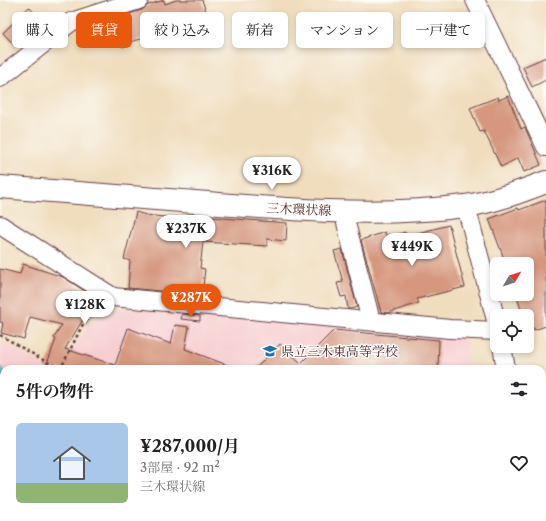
<!DOCTYPE html>
<html lang="ja">
<head>
<meta charset="utf-8">
<style>
	:root { --surface:#fff; --page:#f2f2f2; --text:#202124; --muted:#757577; --accent:#ea580c }
	body { margin:0; font-family:"Libre Caslon Text","Noto Serif JP",serif; background:var(--page); color:var(--text); height:100vh; display:flex; flex-direction:column; font-size:15px; white-space:nowrap }
	* { box-sizing:border-box; margin:0 }
	p { font-size:13px; color:var(--muted) }
	.icon { flex:none; width:22px; height:22px; fill:none; stroke:currentColor; stroke-width:2; stroke-linecap:round; stroke-linejoin:round }
	.map { position:relative; flex:1; overflow:hidden }
	.drawer { position:absolute; left:0px; top:365px; width:546px; height:156px; display:flex; flex-direction:column; background:var(--surface); border-radius:12px 12px 0 0; box-shadow:0 2px 6px #0003 }
	.drawer>* { flex:none }
	.guide { position:absolute; left:12px; top:12px; width:522px; height:36px; display:flex; gap:8px }
	.needle { width:26px; rotate:51deg }
	.tools { position:absolute; left:490px; top:257px; display:grid; gap:8px }
	.tools a { display:grid; place-items:center; width:44px; height:44px; border-radius:6px; background:var(--surface); box-shadow:0 2px 6px #0003; font-size:20px }
	.price { position:absolute; translate:-50% -34px; padding:0 9px; border-radius:14px; background:#fff; color:#222; font-size:13px; line-height:26px; filter:drop-shadow(0 1px 2px #0008) }
	.price::after { content:''; position:absolute; left:50%; top:24px; width:12px; height:9px; margin-left:-6px; background:inherit; clip-path:polygon(0 0,100% 0,50% 100%) }
	.price.selected { background:var(--accent); color:#fff }
	ul { padding:0; list-style:none }
	li { display:flex; align-items:center; gap:12px; height:100px; padding:0 16px }
	li span { display:grid; place-items:center; flex:none; width:112px; height:80px; border-radius:6px; color:#555 }
	li>.icon { margin-inline-start:auto }
	span .icon { width:48px; height:48px; fill:#fffc; stroke-width:1 }
	li b { font-size:17px }
	h2 { display:flex; justify-content:space-between; align-items:center; height:48px; padding:0 16px; font-size:17px }
	.pill { padding:0 14px; border-radius:6px; background:var(--surface); box-shadow:0 2px 6px #0003; font-size:14px; line-height:36px }
	.pill.selected { background:var(--accent); color:#fff }
	.map>svg:first-child { display:block }
	.built { fill:#f7cfd1 }
	.green { fill:#8bdd9e; stroke:#6a7e64 }
	.water { fill:#5fc7db; stroke:#547383 }
	.building { fill:#d5977e }
	.lines { fill:none; stroke-linecap:round; stroke-linejoin:round }
	.minor-casing { stroke:#633c41; stroke-width:20 }
	.major-casing { stroke:#633c41; stroke-width:24 }
	.path { stroke:#633c41; stroke-width:2.5; stroke-dasharray:3 3; stroke-linecap:butt }
	.minor { stroke:#fff; stroke-width:18 }
	.major { stroke:#fff; stroke-width:22 }
	.labels { text-anchor:middle; dominant-baseline:central; stroke-width:3; stroke-linejoin:round; paint-order:stroke }
	.street-label { font-size:13px; fill:#4a1f2b; stroke:#fdfcf7 }
	.poi-label { font-size:13px; fill:#4a1f2b; stroke:#fdfcf7; text-anchor:start }
</style>
</head>
<body>
<div class="map">
<svg width="546" height="521" viewBox="0 0 546 521">
	<rect width="100%" height="100%" fill="#fdfcf7"/>
	<filter id="ink" filterUnits="userSpaceOnUse"><feTurbulence type="fractalNoise" baseFrequency=".025" numOctaves="2"/><feDisplacementMap in="SourceGraphic" scale="8" xChannelSelector="R" yChannelSelector="G"/><feConvolveMatrix kernelMatrix="1 2 1 2 8 2 1 2 1" color-interpolation-filters="sRGB"/></filter>
	<filter id="wash" filterUnits="userSpaceOnUse"><feTurbulence type="fractalNoise" baseFrequency=".012" numOctaves="4" result="noise"/><feDisplacementMap in="SourceGraphic" scale="16" xChannelSelector="R" yChannelSelector="G"/><feGaussianBlur stdDeviation="0.9" result="paint"/><feColorMatrix in="noise" values="0 0 0 0 0 0 0 0 0 0 0 0 0 0 0 0 0 1.4 0 .05"/><feComposite in="paint" operator="in"/></filter>
	<g filter="url(#wash)">
		<rect width="100%" height="100%" fill="#f0ddbd"/>
		<g class="built">
			<path d="M118,308L467,338L468,364L473,369H62L89,323Z"/>
			<path d="M0,341L51,369H4V517H513V521H0Z"/>
		</g>
		<path class="green" d="M107,517H269L273,521H103Z"/>
		<path class="water" d="M0,366L4,370V430L0,426Z"/>
		<g id="blocks">
			<g class="building">
				<path d="M164,0L165,4L176,0H202L208,17L164,33L130,42L123,47L101,26L107,21L142,10L148,5Z"/>
				<path d="M29,7L42,21L16,47L3,33Z"/>
				<path d="M546,57V80L532,87L523,67Z"/>
				<path d="M508,96L521,129L525,127L541,165L524,172L518,158L501,167L484,131L480,132L470,108L498,97L499,100Z"/>
				<path d="M546,200V326L534,330V328L530,329L527,316H523L516,294H527V264H506L489,219L518,208L519,210Z"/>
				<path d="M136,212L146,215L210,222V217L287,223L286,241L267,239V246L203,242L200,268L205,269L202,295L128,288L130,261L124,259Z"/>
				<path d="M449,225L465,287L417,299L419,303L388,313L381,312L361,240L385,232L387,238L405,232L406,236Z"/>
				<path d="M342,249L357,307L350,309H348L346,296L341,297L337,283L343,282L334,251Z"/>
				<path d="M23,264L63,277L110,307L94,310L91,308L88,311L85,312L87,313L65,349L115,365L128,328L171,344L175,325L189,327L185,349L235,368V369H45L56,339L54,338L62,325L30,317L24,339L1,333L3,323L0,322V269L20,274Z"/>
				<path d="M182,314L200,316V321L181,319Z"/>
				<path d="M334,330L439,340L438,369H255L280,344L301,363Z"/>
			</g>
		</g>
	</g>
	<g filter="url(#ink)">
		<use href="#blocks" fill-opacity="0" stroke="#633c41" stroke-width="1"/>
		<g class="lines">
			<defs>
				<g id="minor">
					<path d="M475,0L546,147"/>
					<path d="M0,78L71,22L139,0"/>
					<path d="M466,206L497,324"/>
					<path d="M343,211L371,321"/>
					<path d="M0,225L113,297L450,329L497,331"/>
					<path d="M502,346L506,369"/>
					<path d="M542,429H546"/>
				</g>
				<path id="major" d="M0,187C69,192 139,198 208,203C293,210 380,217 465,206C493,202 520,192 546,182"/>
			</defs>
			<use href="#minor" class="minor-casing"/>
			<use href="#major" class="major-casing"/>
			<g class="path">
				<path d="M0,335L52,365L62,366L83,324L99,308"/>
				<path d="M0,505L4,512"/>
				<path d="M7,517L9,521"/>
				<path d="M522,517V521"/>
			</g>
			<use href="#minor" class="minor"/>
			<use href="#major" class="major"/>
		</g>
	</g>
	<defs>
		<symbol id="school-bare" viewBox="-9 -9 18 18"><path d="M0-5L7-2L0 1L-7-2ZM-4 1L0 2.5L4 1V4Q0 6-4 4Z" fill="#1f6fb2" stroke="#fdfcf7" stroke-width="2.5" paint-order="stroke"/></symbol>
	</defs>
	<g fill-rule="evenodd">
		<use href="#school-bare" x="260" y="341" width="20" height="20"/>
	</g>
	<g class="labels">
		<g class="street-label">
			<text transform="translate(299 209) rotate(2)">三木環状線</text>
		</g>
		<g class="poi-label">
			<text x="281" y="351">県立三木東高等学校</text>
		</g>
	</g>
</svg>
<div class="tools">
<a><svg class="needle" viewBox="-14 -14 28 28"><path d="M0-13l5 13h-10z" fill="#e53935"/><path d="M0 13l5-13h-10z" fill="#757577"/></svg></a>
<a><svg class="icon" aria-label="locate" viewBox="0 0 24 24"><circle cx="12" cy="12" r="6"/><path d="M12 2v4M12 18v4M2 12h4M18 12h4"/></svg></a>
</div>
<b class="price" style="left:272px;top:191px">¥316K</b>
<b class="price" style="left:186px;top:249px">¥237K</b>
<b class="price" style="left:412px;top:267px">¥449K</b>
<b class="price selected" style="left:191px;top:318px">¥287K</b>
<b class="price" style="left:85px;top:325px">¥128K</b>
<div class="guide">
<a class="pill">購入</a>
<a class="pill selected">賃貸</a>
<a class="pill">絞り込み</a>
<a class="pill">新着</a>
<a class="pill">マンション</a>
<a class="pill">一戸建て</a>
</div>
<section class="drawer">
<h2>5件の物件<svg class="icon" aria-label="filters" viewBox="0 0 24 24"><path d="M4 7h16M4 17h16"/><circle cx="9" cy="7" r="2"/><circle cx="15" cy="17" r="2"/></svg></h2>
<ul>
<li><span style="background:linear-gradient(#a9c7e8 75%,#8fb573 0)"><svg class="icon" aria-label="home" viewBox="0 0 24 24"><path d="M3 11l9-7 9 7M6 9v11h12V9"/></svg></span><div><b>¥287,000/月</b><p>3部屋 · 92 m²</p><p>三木環状線</p></div><svg class="icon" aria-label="heart" viewBox="0 0 24 24"><path d="M12 20l-8-8c-3-5 5-10 8-4 3-6 11-1 8 4z"/></svg></li>
</ul>
</section>
</div>
</body>
</html>
